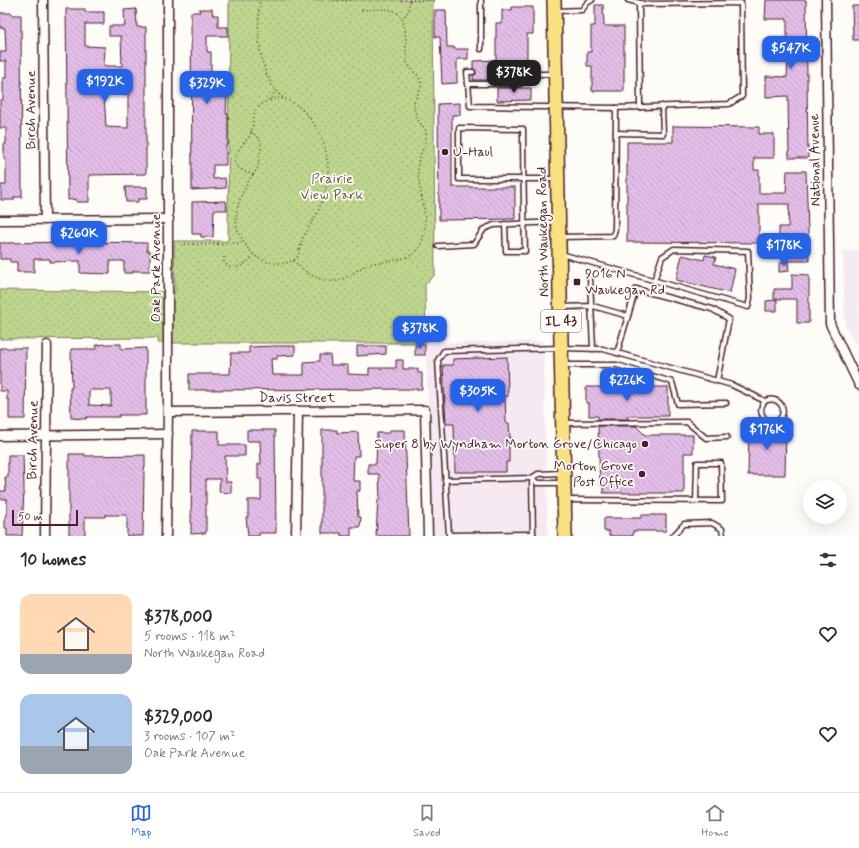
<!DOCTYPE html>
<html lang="en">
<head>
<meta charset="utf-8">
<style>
	:root { --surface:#fff; --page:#f7f7f7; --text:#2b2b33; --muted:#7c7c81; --line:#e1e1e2; --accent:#2563eb }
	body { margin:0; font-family:Mynerve,sans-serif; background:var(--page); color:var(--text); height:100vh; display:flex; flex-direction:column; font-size:15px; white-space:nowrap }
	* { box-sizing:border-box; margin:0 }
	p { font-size:13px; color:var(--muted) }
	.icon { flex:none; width:22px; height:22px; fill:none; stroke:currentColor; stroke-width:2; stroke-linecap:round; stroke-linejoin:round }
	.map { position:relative; height:536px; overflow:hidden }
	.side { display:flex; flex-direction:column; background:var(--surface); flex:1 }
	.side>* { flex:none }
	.buttons { position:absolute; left:803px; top:480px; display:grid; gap:8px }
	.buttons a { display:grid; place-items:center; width:44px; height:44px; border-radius:50%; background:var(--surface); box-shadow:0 4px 16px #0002; font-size:20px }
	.scale { position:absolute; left:12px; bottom:10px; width:66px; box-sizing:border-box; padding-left:4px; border:2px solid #4a1f2b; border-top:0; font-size:11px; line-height:14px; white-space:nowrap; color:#4a1f2b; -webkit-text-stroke:3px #fdfcf7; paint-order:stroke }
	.price { position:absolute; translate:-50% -34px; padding:0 9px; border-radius:8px; background:var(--accent); color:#fff; font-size:13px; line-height:26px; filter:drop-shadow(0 1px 2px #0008) }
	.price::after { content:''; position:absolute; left:50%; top:24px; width:12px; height:9px; margin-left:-6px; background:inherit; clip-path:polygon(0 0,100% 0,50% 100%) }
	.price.active { background:#222; color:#fff }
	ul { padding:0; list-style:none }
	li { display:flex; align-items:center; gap:12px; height:100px; padding:0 20px }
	li span { display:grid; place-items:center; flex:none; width:112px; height:80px; border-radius:12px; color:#555 }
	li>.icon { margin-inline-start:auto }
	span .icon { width:48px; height:48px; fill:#fffc; stroke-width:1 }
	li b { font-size:17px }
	h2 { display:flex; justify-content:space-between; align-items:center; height:48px; padding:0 20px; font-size:17px }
	.menu { display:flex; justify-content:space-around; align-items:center; height:56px; border-top:1px solid var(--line); background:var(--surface); font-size:11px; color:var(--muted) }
	.menu a { display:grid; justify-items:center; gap:2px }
	.menu .active { color:var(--accent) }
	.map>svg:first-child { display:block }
	.built { fill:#f5e9f2 }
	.green { fill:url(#green-dots); stroke:#847a5c }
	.building { fill:url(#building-back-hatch); stroke:#4a1f2b; fill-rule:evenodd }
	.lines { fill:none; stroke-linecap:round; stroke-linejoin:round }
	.service-casing { stroke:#4a1f2b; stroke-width:7 }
	.minor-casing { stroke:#4a1f2b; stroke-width:11 }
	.primary-casing { stroke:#4a1f2b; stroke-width:16 }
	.path { stroke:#4a1f2b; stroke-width:1.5; stroke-dasharray:1 3; stroke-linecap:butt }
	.service { stroke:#fdfcf7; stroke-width:4 }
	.minor { stroke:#fdfcf7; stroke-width:8 }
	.primary { stroke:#f9e181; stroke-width:13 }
	.poi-dot { fill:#4a1f2b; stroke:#fdfcf7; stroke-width:1.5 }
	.labels { text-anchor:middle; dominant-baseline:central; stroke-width:3.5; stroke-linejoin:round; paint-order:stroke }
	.shield { fill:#fdfcf7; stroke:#806168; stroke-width:1 }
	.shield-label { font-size:13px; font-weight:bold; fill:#4a1f2b }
	.street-label { font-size:14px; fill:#4a1f2b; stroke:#fdfcf7 }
	.poi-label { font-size:14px; fill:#4a1f2b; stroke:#fdfcf7; text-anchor:start }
	.park-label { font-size:14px; fill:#6c5648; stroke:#fdfcf7 }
</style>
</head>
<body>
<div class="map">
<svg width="859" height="536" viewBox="0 0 859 536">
	<defs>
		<pattern id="green-dots" width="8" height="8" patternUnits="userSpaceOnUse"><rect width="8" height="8" fill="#bdd58c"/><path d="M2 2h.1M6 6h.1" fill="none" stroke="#a4b679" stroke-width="1.8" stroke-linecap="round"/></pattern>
		<pattern id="building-back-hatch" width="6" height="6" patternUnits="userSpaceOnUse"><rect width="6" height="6" fill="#e3bee8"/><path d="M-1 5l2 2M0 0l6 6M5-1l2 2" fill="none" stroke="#c4a3c7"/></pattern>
	</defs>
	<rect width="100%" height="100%" fill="#fdfcf7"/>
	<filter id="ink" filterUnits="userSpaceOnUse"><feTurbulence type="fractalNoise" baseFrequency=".025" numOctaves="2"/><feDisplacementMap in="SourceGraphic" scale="8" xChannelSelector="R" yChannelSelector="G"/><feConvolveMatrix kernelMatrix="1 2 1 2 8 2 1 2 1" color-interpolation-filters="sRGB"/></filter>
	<g filter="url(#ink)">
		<g class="built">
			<path d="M859,250V344L854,342L845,326L843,251Z"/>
			<path d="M543,341L548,536H432L426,343Z"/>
		</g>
		<path class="green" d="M229,0H433L435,275L425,284L426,343H158V338L0,339V290L175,292L174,241H228Z"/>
		<g class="building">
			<path d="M766,0H806L808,158H789L788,96L766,97V76L787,77L788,58H767V49H769V38H787V19H765Z"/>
			<path d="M595,5H603L604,26H624V91H592V66H587V52H591V26H595Z"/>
			<path d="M852,6H859V40H853Z"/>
			<path d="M512,7H533V34H527V60H515V67L512,71L515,74V80H473V75L476,74V72L473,69V61L496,60V23H502V10H512Z"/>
			<path d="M66,9H85V12H104V24H85V46L105,47L104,66H122L121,36H109V26H125L124,10L136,9L137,27H146V174L89,175V202H77L76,199L68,200ZM104,94H128V128L106,127Z"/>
			<path d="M199,9H212L213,15H218V27H228V36H207V52H211V74H216V92H227L226,114H228V145H226V165H213V179L225,178L226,188L192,190L191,12H200Z"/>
			<path d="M435,10H446L447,47H454V49H468V59H457V83L442,84L440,37H435Z"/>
			<path d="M0,13H12V15H21L22,197H14V200H1V185H6V159H4V144H6V128H0V100H3V78H6V61H0V52H6L5,28H0Z"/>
			<path d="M497,88H531V100L497,101Z"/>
			<path d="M460,103V115H452V187H515V219L439,220L438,104Z"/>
			<path d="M673,126L759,127V134H774V158H754V170H759V193H786L787,171H806L809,261H787V239L786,237H779V227H788L789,204H759V243L627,242V142H673Z"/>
			<path d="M125,187H147V199H138V202H126Z"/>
			<path d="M226,201L227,210H214L213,237H201V234H192V202Z"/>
			<path d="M89,242L147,243V251H150V271H133V273H124V261H110V274L80,273V261L50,262V259H34V272H17V262H10V259H0V243Z"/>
			<path d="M682,255L704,260L705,255L716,257L714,264L735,269L730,293L676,280Z"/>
			<path d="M788,262L789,271L779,272V263Z"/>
			<path d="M792,274L809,275V323H797V299H774V289H792Z"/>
			<path d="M777,300V311H766V301Z"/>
			<path d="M107,344H121V349L146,348V415H119V417H87L86,419L71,418L70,388H72L71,349H97L96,345ZM89,390H111V406L89,405Z"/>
			<rect x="415" y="345" width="10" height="10"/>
			<path d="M277,346H295V355L277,356V359H271L272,375H304V362L320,361V355H330L331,365H348V374L369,375V368H396V360H403V369H418V373H422V389L189,390V374H230L231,353H249V347Z"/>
			<path d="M357,346H386V354L357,356Z"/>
			<path d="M0,348H26L25,419H9V400H7V391H0Z"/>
			<path d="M507,357L508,396L505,397L506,423H509L510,438H513V444H509V462H506V472H455L454,424H446L443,365H453V359Z"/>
			<path d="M586,387H668V416H626L629,419H598V416H589V403H586Z"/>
			<path d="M598,426H636L645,435H693V453H684V493H603V485H600Z"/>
			<path d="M749,427L786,428L785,475H748Z"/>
			<path d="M247,430H275L276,533H259V536H248L246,517H248V500H261V479H258V464H261L260,441H247Z"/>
			<path d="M322,430H337V433L358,432L359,456H354L353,481H360V491H357L358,517H361L360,527H351V536H341V533H322Z"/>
			<path d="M390,430H405L409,536H376L378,499H380L379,474H368V464H376L377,433H390Z"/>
			<path d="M192,431H219V445H245V456H225L226,482H231V493L219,492L220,479H206V533L191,534Z"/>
			<path d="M69,454H85V456L145,455V468H144L143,536H127V515H105V517H85V536H69Z"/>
			<path d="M8,455H23L24,488L22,536H7V528H5V516H7V499H0V491H6L5,477H8Z"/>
			<path d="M641,515H666V531H633V536H609V531H604V518H641Z"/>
		</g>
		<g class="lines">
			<defs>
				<g id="service">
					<path d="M481,0V49"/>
					<path d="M639,3L640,107"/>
					<path d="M556,11L582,10L587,3L592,0"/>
					<path d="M515,71L522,70L531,74H554"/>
					<path d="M473,72H467L470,106L616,108L729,104L742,96L741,3L644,4L628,0"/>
					<path d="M467,84H520L527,80L531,74"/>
					<path d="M616,133L663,134L662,106"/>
					<path d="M505,224L506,251H525C524,210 523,170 523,129L459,128V179H556"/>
					<path d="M561,237L613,236L615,229L616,108"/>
					<path d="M438,246L474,244L484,229L494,225L556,222"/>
					<path d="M561,254L748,307L750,298L748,251L674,249L662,257L654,281"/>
					<path d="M590,278L593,349"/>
					<path d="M562,307L593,306L628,316"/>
					<path d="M617,353L636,289L712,309L729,319L717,381"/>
					<path d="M564,365H617L672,382L678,404L726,403"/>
					<path d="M565,423L687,422L706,438L727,437"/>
					<path d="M532,478L533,536"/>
					<path d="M532,478L537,483H561"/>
					<path d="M445,480L532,478L538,474L561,473"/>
					<path d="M567,500L722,501L721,463H697L696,501"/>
					<path d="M533,534L449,535L438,360L444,351L561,348L603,349L732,385L765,401C778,395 789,409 779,420C766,426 755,412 765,401"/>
					<path d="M673,536L684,524L712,523L722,529L723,536"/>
				</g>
				<g id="minor">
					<path d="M43,0L45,220"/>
					<path d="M826,0L830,324L859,385"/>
					<path d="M0,220L169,219"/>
					<path d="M168,412L425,410L428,536"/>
					<path d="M0,436L168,434"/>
					<path d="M45,536L47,345"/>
					<path d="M166,536L168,412V0"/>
					<path d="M296,536L298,411"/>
				</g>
				<path id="primary" d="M554,0L565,536"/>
			</defs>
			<use href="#service" class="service-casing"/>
			<use href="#minor" class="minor-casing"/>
			<use href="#primary" class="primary-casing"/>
			<g class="path">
				<path d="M334,0H351"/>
				<path d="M401,0H437"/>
				<path d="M402,19L408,12L410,1"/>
				<path d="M270,100L279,98L284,99"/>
				<path d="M251,132C263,139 262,146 259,158C258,161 259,164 258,167C256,172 252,175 250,179C241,193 232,215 238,231C242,239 247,248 253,254C261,262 284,268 295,259C301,254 300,244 303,237C305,234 307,232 308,229C323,205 332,181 326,152C322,135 310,114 295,104C290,101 284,99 280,95C257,72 257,30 260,0"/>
				<path d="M253,175C249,173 243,171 239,168C226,157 247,142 251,133C254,125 251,117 257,109C263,101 273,101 275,89"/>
				<path d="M181,244H225L244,242"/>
				<path d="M224,257V262C233,274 245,264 254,256"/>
				<path d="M294,260C302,272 317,280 332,281C345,282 356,269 367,265C384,259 413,264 421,244C432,217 417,193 418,166C418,155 427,146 426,134C426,128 422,126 419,121C416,117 414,109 414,104C414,96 422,92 421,84C420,75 410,70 407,62C404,47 410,15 392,10C383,8 370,10 361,10"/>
			</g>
			<use href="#service" class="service"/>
			<use href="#minor" class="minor"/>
			<use href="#primary" class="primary"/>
		</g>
	</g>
	<g class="poi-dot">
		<circle cx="445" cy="152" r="4"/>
		<rect x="573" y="278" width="8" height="8" rx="2"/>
		<circle cx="645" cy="444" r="4"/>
		<circle cx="642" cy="474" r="4"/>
	</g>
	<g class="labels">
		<rect class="shield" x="541" y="310" width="40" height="22" rx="3"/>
		<g class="shield-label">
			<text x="561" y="321">IL 43</text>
		</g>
		<g class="street-label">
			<text transform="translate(31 110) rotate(-90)">Birch Avenue</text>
			<text transform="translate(815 160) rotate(-91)">National Avenue</text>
			<text transform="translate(543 232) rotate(-91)">North Waukegan Road</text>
			<text transform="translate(156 268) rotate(-90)">Oak Park Avenue</text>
			<text x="297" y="398">Davis Street</text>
			<text transform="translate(33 440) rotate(-89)">Birch Avenue</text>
		</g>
		<g class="poi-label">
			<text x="453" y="152">U-Haul</text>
			<text x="585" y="274">9016 N<tspan x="585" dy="16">Waukegan Rd</tspan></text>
			<text x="637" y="444" text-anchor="end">Super 8 by Wyndham Morton Grove/Chicago</text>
			<text x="634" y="466" text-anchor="end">Morton Grove<tspan x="634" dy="16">Post Office</tspan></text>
		</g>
		<g class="park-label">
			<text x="332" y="179">Prairie<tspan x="332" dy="16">View Park</tspan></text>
		</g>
	</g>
</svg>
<div class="buttons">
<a><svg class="icon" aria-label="layers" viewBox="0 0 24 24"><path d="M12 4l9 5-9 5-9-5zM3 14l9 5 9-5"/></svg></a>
</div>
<div class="scale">50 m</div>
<b class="price" style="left:791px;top:70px">$547K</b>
<b class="price active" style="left:514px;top:94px">$378K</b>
<b class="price" style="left:105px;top:103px">$192K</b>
<b class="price" style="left:207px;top:105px">$329K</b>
<b class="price" style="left:79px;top:255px">$260K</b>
<b class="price" style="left:784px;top:267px">$178K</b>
<b class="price" style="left:420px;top:350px">$378K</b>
<b class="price" style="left:627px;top:402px">$226K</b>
<b class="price" style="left:478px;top:413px">$305K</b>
<b class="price" style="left:767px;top:451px">$176K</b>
</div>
<section class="side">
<h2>10 homes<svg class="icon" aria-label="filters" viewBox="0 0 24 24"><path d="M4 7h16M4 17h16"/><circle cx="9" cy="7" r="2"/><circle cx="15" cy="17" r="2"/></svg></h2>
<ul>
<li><span style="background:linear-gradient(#ffd9b3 75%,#9aa5b1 0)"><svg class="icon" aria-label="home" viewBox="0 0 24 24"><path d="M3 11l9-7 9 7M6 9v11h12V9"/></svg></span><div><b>$378,000</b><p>5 rooms · 118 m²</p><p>North Waukegan Road</p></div><svg class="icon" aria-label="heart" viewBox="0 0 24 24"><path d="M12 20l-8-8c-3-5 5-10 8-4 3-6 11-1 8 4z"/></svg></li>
<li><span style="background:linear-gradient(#a9c7e8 65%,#9aa5b1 0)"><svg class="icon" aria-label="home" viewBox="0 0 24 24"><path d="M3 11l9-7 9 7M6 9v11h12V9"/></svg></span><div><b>$329,000</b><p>3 rooms · 107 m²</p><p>Oak Park Avenue</p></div><svg class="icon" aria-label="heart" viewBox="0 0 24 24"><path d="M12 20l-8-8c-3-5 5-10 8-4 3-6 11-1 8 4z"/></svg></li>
</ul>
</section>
<nav class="menu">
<a class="active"><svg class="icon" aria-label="map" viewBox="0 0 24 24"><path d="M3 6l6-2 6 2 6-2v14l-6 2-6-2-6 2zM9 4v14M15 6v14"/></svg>Map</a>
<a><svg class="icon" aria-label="saved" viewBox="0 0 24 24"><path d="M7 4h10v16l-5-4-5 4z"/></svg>Saved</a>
<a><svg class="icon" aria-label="home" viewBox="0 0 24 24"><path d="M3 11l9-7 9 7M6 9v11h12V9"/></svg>Home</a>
</nav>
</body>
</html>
